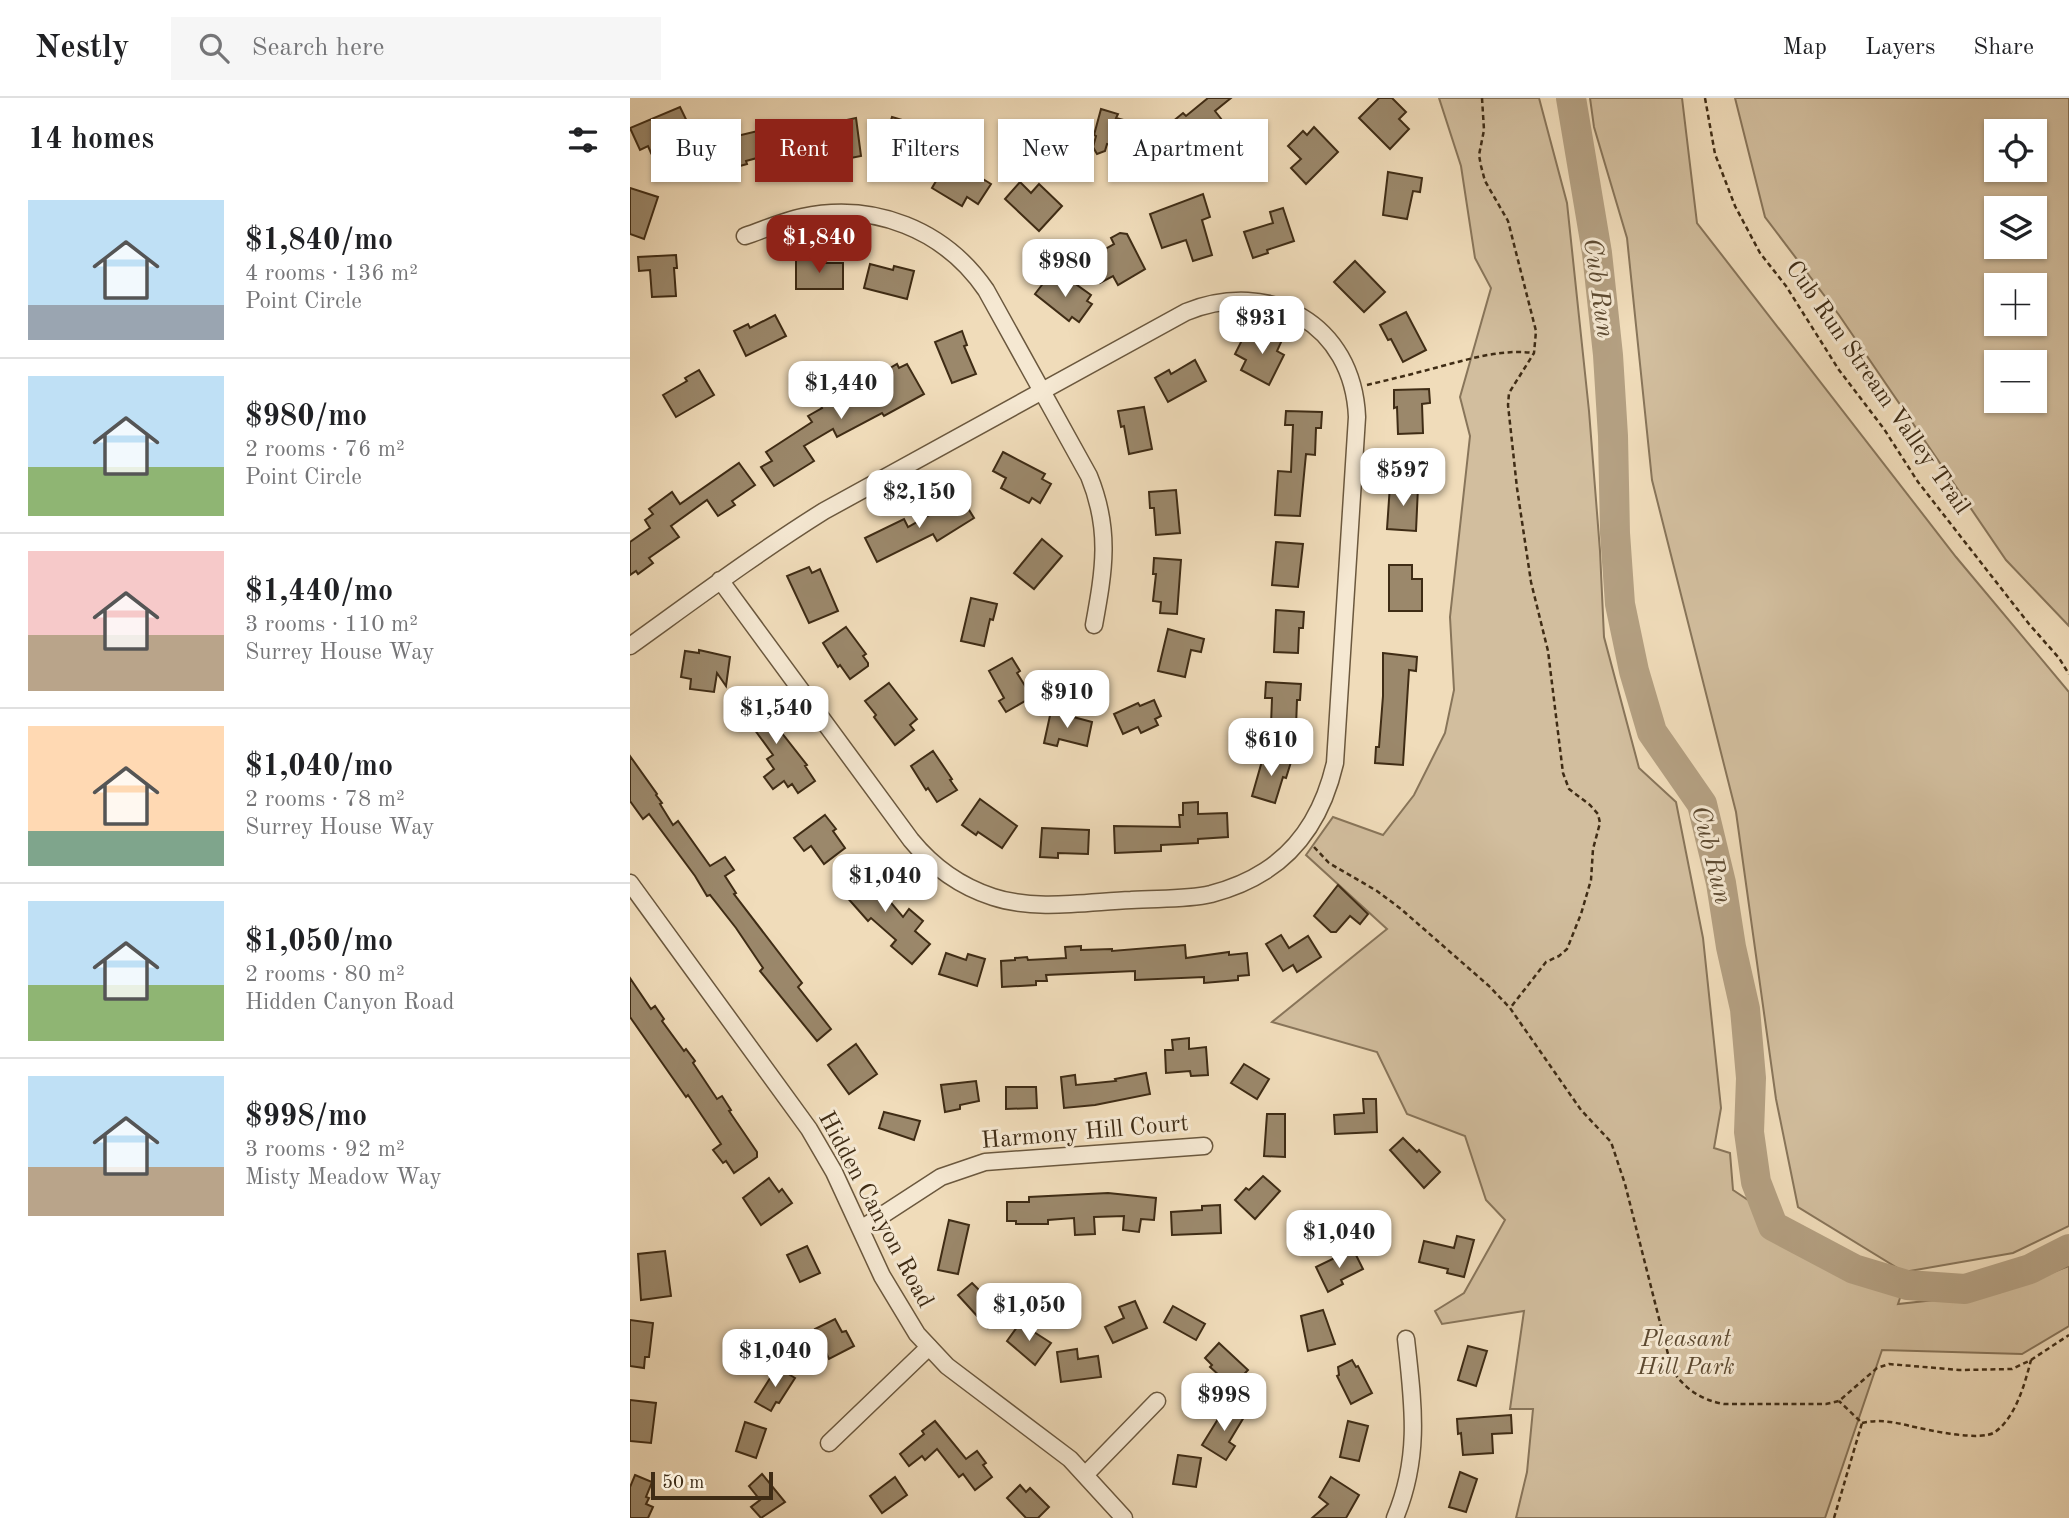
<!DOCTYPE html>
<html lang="en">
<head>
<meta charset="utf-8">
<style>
	:root { --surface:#fff; --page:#f6f6f6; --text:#202124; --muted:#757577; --line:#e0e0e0; --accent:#8f2418 }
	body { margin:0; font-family:"Old Standard TT",serif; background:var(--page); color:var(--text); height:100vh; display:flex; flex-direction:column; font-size:26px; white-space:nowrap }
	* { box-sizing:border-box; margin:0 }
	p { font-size:23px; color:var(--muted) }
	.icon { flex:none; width:38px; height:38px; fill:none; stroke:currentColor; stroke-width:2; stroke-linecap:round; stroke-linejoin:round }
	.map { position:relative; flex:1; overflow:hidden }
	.sheet { display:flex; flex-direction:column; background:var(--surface); width:630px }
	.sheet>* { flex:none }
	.hud { position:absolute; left:21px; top:21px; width:665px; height:63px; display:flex; gap:14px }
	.controls { position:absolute; left:1354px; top:21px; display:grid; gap:14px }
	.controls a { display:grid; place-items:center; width:63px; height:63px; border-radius:0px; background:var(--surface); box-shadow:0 2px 5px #0004; font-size:35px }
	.scale { position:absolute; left:21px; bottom:18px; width:122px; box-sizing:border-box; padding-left:7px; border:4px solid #3f2c15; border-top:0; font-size:19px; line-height:24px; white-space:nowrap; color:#3f2c15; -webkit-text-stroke:5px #f5e8d2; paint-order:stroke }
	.price { position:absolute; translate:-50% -60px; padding:0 16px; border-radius:14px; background:#fff; color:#222; font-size:23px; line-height:46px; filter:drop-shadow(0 2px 4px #0008) }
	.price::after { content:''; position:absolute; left:50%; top:42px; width:21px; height:16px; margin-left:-10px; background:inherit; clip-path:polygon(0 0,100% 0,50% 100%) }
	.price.current { background:var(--accent); color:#fff }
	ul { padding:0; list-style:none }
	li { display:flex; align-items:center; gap:21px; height:175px; padding:0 28px }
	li+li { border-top:2px solid var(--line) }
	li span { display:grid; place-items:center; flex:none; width:196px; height:140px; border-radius:0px; color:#555 }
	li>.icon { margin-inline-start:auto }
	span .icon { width:84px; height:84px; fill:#fffc; stroke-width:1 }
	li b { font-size:30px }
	h2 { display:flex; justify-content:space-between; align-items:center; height:84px; padding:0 28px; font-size:30px }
	.pill { padding:0 24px; border-radius:0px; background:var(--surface); box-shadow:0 2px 5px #0004; font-size:24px; line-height:63px }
	.pill.current { background:var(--accent); color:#fff }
	header { display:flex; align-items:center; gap:42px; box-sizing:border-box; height:98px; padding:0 35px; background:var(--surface); border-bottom:2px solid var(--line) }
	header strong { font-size:33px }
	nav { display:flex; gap:38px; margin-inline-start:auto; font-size:24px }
	.search { width:490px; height:63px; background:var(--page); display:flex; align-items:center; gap:18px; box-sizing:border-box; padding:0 24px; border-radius:0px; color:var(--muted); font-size:26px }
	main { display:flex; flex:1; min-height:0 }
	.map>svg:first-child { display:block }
	.green { fill:#d2be9e; stroke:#88755a; stroke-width:2; fill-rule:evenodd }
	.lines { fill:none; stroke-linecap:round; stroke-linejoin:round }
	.river { stroke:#b4a082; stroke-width:30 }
	.building { fill:#9b886b; stroke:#3f2c15; stroke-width:2 }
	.street-casing { stroke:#6b583e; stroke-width:19 }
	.path { stroke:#3f2c15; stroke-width:2.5; stroke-dasharray:5 3.5; stroke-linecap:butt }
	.street { stroke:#f5e8d2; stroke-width:16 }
	.labels { text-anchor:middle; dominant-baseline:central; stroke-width:6; stroke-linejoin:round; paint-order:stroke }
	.street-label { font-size:24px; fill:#3f2c15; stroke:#f5e8d2 }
	.park-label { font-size:24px; font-style:italic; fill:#5c4930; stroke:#f5e8d2 }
	.water-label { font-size:26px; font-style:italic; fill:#5c4930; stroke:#f5e8d2 }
</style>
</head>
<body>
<header>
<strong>Nestly</strong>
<div class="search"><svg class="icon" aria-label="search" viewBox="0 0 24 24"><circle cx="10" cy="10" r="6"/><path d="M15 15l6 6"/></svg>Search here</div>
<nav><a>Map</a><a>Layers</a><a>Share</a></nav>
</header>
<main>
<section class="sheet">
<h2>14 homes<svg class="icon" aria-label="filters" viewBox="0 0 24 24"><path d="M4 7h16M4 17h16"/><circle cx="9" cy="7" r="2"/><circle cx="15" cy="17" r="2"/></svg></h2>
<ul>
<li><span style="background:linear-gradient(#bfe0f5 75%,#9aa5b1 0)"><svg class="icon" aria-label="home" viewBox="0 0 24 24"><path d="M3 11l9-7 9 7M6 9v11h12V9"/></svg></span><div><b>$1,840/mo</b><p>4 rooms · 136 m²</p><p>Point Circle</p></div></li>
<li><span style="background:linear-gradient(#bfe0f5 65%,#8fb573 0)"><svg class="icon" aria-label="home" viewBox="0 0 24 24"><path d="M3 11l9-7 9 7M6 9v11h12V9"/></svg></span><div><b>$980/mo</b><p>2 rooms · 76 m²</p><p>Point Circle</p></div></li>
<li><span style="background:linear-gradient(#f6c9c9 60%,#b9a48a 0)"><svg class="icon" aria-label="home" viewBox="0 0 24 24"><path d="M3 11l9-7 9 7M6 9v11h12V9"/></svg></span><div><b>$1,440/mo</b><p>3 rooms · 110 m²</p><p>Surrey House Way</p></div></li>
<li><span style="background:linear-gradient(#ffd9b3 75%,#7fa58c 0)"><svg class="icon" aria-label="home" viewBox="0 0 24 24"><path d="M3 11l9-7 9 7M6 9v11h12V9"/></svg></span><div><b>$1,040/mo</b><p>2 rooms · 78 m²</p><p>Surrey House Way</p></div></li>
<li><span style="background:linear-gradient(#bfe0f5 60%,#8fb573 0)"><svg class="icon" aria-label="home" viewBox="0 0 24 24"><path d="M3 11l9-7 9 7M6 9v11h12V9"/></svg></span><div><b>$1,050/mo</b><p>2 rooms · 80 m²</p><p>Hidden Canyon Road</p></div></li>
<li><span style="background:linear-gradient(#bfe0f5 65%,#b9a48a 0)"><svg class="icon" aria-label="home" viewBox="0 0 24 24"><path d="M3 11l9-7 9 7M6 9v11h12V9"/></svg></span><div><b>$998/mo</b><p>3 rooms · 92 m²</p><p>Misty Meadow Way</p></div></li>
</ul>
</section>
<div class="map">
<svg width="1439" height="1420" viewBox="0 0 1439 1420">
	<rect width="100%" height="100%" fill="#f0dcba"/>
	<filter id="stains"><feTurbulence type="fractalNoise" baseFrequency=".00286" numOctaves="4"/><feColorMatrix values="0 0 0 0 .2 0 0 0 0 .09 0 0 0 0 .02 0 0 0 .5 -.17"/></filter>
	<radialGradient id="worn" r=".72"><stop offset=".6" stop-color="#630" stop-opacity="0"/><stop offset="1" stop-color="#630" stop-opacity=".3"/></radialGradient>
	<g class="green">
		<path d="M809,0H909L937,105L959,313L970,453L974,539L1009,670L1046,704L1073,840L1091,1010L1084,1050L1100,1055L1103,1092L1252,1191H1273L1268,1206L1368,1195L1439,1168V1228L1392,1256L1252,1252L1195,1420H886L897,1374L903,1311H880L894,1213L812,1226L805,1213L834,1195L875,1122L856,1102L835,1038L777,1016L747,954L642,924L757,831L676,757L703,719L753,737L784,697L815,635L824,592L820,519L840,338L830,299L861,190L845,160L831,68Z"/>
		<path d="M960,0H1052L1067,125L1326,459L1439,594V1128L1383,1155L1274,1174L1168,1109L1146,1001L1106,714L1022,382L997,140L964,29Z"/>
		<path d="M1105,0H1439V528L1376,462L1209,217L1135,119ZM1405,33V72H1367V33ZM1405,110V149H1367V110ZM1367,187H1405V226H1367ZM1367,264H1405V303H1367Z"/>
	</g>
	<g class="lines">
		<path class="river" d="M941,0L967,155L978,257L983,338L985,435L990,506L1004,573L1022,634L1072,706L1091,785L1101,849L1115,911L1121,980L1119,1034L1126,1084L1143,1128L1224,1171L1277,1187L1335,1191L1400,1171L1439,1151"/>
	</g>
	<g class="building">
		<path d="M578,0H601L585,13L592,22L559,47L541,25L553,15L556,18Z"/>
		<path d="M749,0H762L776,14L769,21L779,31L760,51L729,20Z"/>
		<path d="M50,9L66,42L43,53L52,73L35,81L22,54L21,55L18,48L10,52L0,30Z"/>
		<path d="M471,11L488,16L486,20L524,30L519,47L510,45L507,54L477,46L475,53L467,56L463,49L466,38L464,37Z"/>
		<path d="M262,19L292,28L288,39L303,44L299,55L326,71L331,63L350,74L348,78L361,86L348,106L337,99L332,108L302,90L313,71L252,52Z"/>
		<path d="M226,20L231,58L200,64L198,54L183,56L180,33L195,31L194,27Z"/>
		<path d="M684,29L708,54L676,86L661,70L671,61L658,48L673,33L677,37Z"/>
		<path d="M136,31L142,56L116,63L117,66L99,71L91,36L106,32L107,38Z"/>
		<path d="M758,74L792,80L790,94L783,93L777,121L753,117Z"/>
		<path d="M390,84L401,95L409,86L432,108L409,133L375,101Z"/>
		<path d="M0,90L28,99L14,141L0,136Z"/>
		<path d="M573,96L580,119L572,122L582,157L563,163L556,142L532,150L520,116Z"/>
		<path d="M653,110L664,143L637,152L638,155L623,160L614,134L643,125L640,114Z"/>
		<path d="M490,135L497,136L515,171L488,187L483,178L470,185L459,165L472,159L470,154L484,146L481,140Z"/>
		<path d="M46,157L47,170H44L46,198L22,199L20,172L9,173L8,159Z"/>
		<path d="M166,162H185V165H213V191H166Z"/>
		<path d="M725,163L755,194L734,214L704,184Z"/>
		<path d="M240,166L263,172L264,168L284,173L277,201L234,190Z"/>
		<path d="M418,179L431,188L437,180L461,197L457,203L462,206L449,224L442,219L439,223L405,196Z"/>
		<path d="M776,214L796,252L773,264L761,241L758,242L750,227Z"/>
		<path d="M145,217L156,238L116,258L104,233L118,226L120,230Z"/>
		<path d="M649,227L657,231L647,253L654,257L639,287L611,272L616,262L605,256L615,236L637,248Z"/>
		<path d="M332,233L337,247L334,248L346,276L322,285L305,244Z"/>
		<path d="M565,262L576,283L538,304L525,280L539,272L541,276Z"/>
		<path d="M267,266L269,270L277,266L294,296L254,318L252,315L207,339L203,331L174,348L184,363L144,388L131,369L142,363L136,354L182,324L178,318L192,310L190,306L209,295L214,304L222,300L227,307L256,290L248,277Z"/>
		<path d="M69,272L84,297L46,319L33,297L57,283L55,280Z"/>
		<path d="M799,291L800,305L792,306L793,335L768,336L767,309L764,310V292Z"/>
		<path d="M514,309L522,351L499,356L494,328L491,329L488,313Z"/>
		<path d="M656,313L692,314L691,330H686L685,357L676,356L670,418L645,417L648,373L661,374L663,327H655Z"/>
		<path d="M373,354L415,376L412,381L421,386L410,405L402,400L399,405L371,390L376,380L363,373Z"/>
		<path d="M109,365L125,387L102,403L105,407L88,418L77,402L41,428L49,439L19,460L23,465L8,476L6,473L0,477V444L20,430L15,422L23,416L19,411L42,394L50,406Z"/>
		<path d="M760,387L788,389L786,433L757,431Z"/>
		<path d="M546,392L550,435L526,437L524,410H520L519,394Z"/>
		<path d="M331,399L344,420L307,443L303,436L247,464L235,440L274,421L278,429Z"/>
		<path d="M412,441L432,458L404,491L384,475Z"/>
		<path d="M646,444L673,446L668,489L642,487Z"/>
		<path d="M524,460L551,462L547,516L530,515L531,504L523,503L526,476H523Z"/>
		<path d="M759,467H782V481H792V513H759Z"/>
		<path d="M179,469L182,475L190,471L208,513L179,525L157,478Z"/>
		<path d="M341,500L367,506L363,522L360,521L354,548L331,543Z"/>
		<path d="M646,512L674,514L673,530H669L668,555L644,554Z"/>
		<path d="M216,529L236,556L233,558L238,565V568L220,581L210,567L208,569L193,545Z"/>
		<path d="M538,531L574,541L571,554L561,552L555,579L528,573Z"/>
		<path d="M69,552L100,559L96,588L87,575L84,594L60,591L61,581L51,579L55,553L69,555Z"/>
		<path d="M753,555L787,559L786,573L779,572L773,667L745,665L746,649H749L753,598Z"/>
		<path d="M382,560L390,573L387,575L402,599L376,614L369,603L374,600L359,573Z"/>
		<path d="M636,584L671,586L670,602H667L666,629L641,627L642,600H635Z"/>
		<path d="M259,585L287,621L280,627L284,632L265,647L244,619L246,617L235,603Z"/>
		<path d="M121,592L130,605L133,604L139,611L150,628L148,630L177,667L175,668L185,683L168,695L162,686L158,689L154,683L143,691L134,679L144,671L137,661L143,657L114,617L116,615L109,606V600Z"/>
		<path d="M524,602L531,618L525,621L528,627L511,635L508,629L493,636L484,616L508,605L510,608Z"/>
		<path d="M421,613L462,624L457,648L429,641L427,648L414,645Z"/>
		<path d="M303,653L322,681L320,682L327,692L307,704L298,690L296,692L281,668Z"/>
		<path d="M634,656L661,664L656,680L653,679L645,705L622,698Z"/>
		<path d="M0,658L27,696L26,697L32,705L30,706L43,727L48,723L80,768L95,759L104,772L95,778L106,795L104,796L172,885L168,889L201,931L187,943L130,873L133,870L106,830L80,797L77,798L65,778L19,716L13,721L0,703Z"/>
		<path d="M350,701L387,728L372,750L348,734L346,737L332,727Z"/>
		<path d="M568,704V716L597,715L598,739L568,741V745L531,747V753L485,755L484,728L550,729L549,717H553V705Z"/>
		<path d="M195,717L206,731L203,733L215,750L194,766L181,748L174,753L164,740Z"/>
		<path d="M412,730L459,732L458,756L428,755V760L410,759Z"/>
		<path d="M229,767L273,819L279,811L293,823L285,833L300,846L282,866L261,848L266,842L241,820L238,823L207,788Z"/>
		<path d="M708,787L738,816L730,826L720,818L706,834H701L684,818Z"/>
		<path d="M651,837L659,850L678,838L691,859L667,874L663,867L653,873L636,846Z"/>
		<path d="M555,847L556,860L599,854V857L617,855L619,877L608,878V882L574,885V879L505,882V873L416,877L417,883H406V887L372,889L371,863L385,862V860L397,859L398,862L436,860L435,849L451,848V852L482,851V853Z"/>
		<path d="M316,855L336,862L338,856L355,861L347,888L309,876Z"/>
		<path d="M0,880L21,911L25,908L34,921L32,923L54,953L56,951L65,963L63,965L87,1001L92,998L101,1012L99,1013L127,1054V1059L104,1075L96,1063L93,1065L83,1052L91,1046L58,997L56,999L0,919Z"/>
		<path d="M559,940V951L576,949L578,977L561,978L560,973L536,975L535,952H543L542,942Z"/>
		<path d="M226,946L247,976L219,996L198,967Z"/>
		<path d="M614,966L639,981L627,1001L601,985Z"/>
		<path d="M516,975L520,996L465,1007L434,1010L431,979L445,977L446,987L486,983L485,981Z"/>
		<path d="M346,983L349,1003L330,1007V1011L315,1014L311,987Z"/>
		<path d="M376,989H406L407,1010L376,1011Z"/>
		<path d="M733,1001H746L747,1034L705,1036L704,1017L734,1015Z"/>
		<path d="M254,1014L290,1023L284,1042L249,1030Z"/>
		<path d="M637,1016H655V1059L634,1058Z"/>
		<path d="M773,1040L787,1054L789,1052L810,1074L794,1090L760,1052Z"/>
		<path d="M633,1078L650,1093L625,1121L605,1102L616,1090L619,1092Z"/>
		<path d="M139,1080L149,1094L152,1091L162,1105L131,1127L113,1100Z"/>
		<path d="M478,1095L526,1100L524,1122L511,1121L509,1134L493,1132L494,1118L464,1119L465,1136L445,1137L444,1120L418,1122V1126H386V1123H377V1104H399V1099Z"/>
		<path d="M590,1107L591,1135L542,1137L541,1114L572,1112V1108Z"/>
		<path d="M319,1122L339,1127L328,1176L308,1172Z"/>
		<path d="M827,1138L844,1142L834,1179L817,1175L818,1171L789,1164L794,1143L824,1150Z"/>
		<path d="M177,1148L190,1175L170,1184L157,1157Z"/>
		<path d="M723,1151L733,1171L711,1182L713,1186L698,1194L686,1169Z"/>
		<path d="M35,1153L41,1198L11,1202L8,1156Z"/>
		<path d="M342,1185L351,1194L354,1192L374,1215L358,1230L328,1197Z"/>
		<path d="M505,1203L517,1230L483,1245L475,1229L494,1220L489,1209Z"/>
		<path d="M543,1208L575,1226L566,1242L534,1224Z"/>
		<path d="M693,1212L705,1246L678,1253L671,1218Z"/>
		<path d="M205,1221L212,1234L216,1233L224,1248L199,1261L185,1231Z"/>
		<path d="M0,1222L23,1225L19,1259H15L14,1270L0,1268Z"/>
		<path d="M390,1225L421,1245L405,1267L377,1243Z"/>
		<path d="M589,1245L618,1272L602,1289L580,1269L582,1267L575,1260Z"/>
		<path d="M838,1248L857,1253L846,1288L828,1282Z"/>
		<path d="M447,1251L448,1261L468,1258L471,1279L431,1284L427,1254Z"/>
		<path d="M722,1262L726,1269L728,1268L742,1295L721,1306L707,1278L709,1277L708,1269Z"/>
		<path d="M147,1269L165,1280L149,1305L146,1304L141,1313L125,1304Z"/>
		<path d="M0,1302L26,1305L21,1345L0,1343Z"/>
		<path d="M596,1308L614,1319L599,1344L605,1348L596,1362L572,1347Z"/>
		<path d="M881,1317L882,1335L862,1336L863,1355L833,1357L831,1335L828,1336L827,1321Z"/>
		<path d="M305,1323L336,1361L347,1353L356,1365L353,1367L362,1379L345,1392L333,1376L329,1379L307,1351L295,1362L292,1358L279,1368L270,1356L294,1336L292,1333Z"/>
		<path d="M718,1323L738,1328L729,1363L710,1359Z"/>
		<path d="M115,1324L136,1331L126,1360L106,1353Z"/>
		<path d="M548,1357L571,1360L566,1389L543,1386Z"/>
		<path d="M830,1374L847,1381L836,1414L819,1409Z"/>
		<path d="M132,1376L155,1404L131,1420L121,1409L130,1402L119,1388Z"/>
		<path d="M5,1377L22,1384L16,1399L19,1400L16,1406L23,1409L18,1420H0V1389Z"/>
		<path d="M265,1379L277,1397L252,1415L240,1398Z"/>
		<path d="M701,1379L729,1397L716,1420H682L698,1406L689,1399Z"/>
		<path d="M390,1387L396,1394L400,1390L419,1409L408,1420H396L377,1400Z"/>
	</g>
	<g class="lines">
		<defs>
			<g id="street">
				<path d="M115,138C133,132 153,123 172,119C244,104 314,131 356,192L459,378C481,432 474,472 464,527"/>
				<path d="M0,548C64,502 127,455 194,413L556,214C640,180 723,226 727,319L705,665C695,708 674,748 635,773C618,784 600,791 581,796C555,802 527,800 501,802C457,804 405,813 363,799C329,788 303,769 281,742L90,482"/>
				<path d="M0,785L179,1031L204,1074L252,1178L287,1236L317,1268L440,1361L494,1420"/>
				<path d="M231,1131L311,1079L355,1064L574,1048"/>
				<path d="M199,1345L299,1249"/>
				<path d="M456,1376L527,1303"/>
				<path d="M765,1420C791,1358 783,1305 776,1241"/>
			</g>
		</defs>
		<use href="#street" class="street-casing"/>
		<g class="path">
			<path d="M852,0L854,32L849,57L851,68L855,83L878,123L906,233L904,255L879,295L878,307L887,390L901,484L918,553L933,675L939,691L960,707L968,716L970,725L963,751L961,782L951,816L937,851L929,858L916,864L881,909"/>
			<path d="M1075,0L1085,56L1105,108L1130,155L1156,188L1209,272L1254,331L1288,384L1399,526L1429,560L1439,576"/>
			<path d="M737,287C762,281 787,275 812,268C844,260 871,251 904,255"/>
			<path d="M684,749L699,765L747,793L771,811L859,888L880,910L951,1012L981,1044L995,1086L1042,1272C1055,1291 1071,1302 1094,1306H1196L1209,1303L1247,1270L1259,1266L1329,1272L1382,1271L1401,1262L1439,1237"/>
			<path d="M1232,1325C1248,1321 1264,1324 1280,1328C1298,1332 1351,1344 1365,1334C1386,1319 1395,1285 1401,1262"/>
			<path d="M1204,1420L1232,1325L1209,1303"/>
		</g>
		<use href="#street" class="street"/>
	</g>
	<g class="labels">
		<g class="street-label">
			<text transform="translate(1247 290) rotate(55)">Cub Run Stream Valley Trail</text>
			<text transform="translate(455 1035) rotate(-5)">Harmony Hill Court</text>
			<text transform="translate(245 1112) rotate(62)">Hidden Canyon Road</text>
		</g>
		<g class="park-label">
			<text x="1056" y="1242">Pleasant<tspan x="1056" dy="28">Hill Park</tspan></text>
		</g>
		<g class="water-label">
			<text transform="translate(968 190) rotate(82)">Cub Run</text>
			<text transform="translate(1081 757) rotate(76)">Cub Run</text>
		</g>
	</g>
	<rect width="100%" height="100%" filter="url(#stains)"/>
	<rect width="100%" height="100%" fill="url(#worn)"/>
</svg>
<div class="controls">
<a><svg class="icon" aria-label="locate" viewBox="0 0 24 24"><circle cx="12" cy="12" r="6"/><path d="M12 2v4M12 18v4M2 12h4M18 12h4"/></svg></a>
<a><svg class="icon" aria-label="layers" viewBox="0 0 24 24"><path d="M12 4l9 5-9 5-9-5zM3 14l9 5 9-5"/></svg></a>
<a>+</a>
<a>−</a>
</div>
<div class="scale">50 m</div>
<b class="price current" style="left:189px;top:177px">$1,840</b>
<b class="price" style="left:435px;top:201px">$980</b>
<b class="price" style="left:632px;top:258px">$931</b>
<b class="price" style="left:211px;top:323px">$1,440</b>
<b class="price" style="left:773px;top:410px">$597</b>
<b class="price" style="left:289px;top:432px">$2,150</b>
<b class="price" style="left:437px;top:632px">$910</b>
<b class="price" style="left:146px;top:648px">$1,540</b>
<b class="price" style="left:641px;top:680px">$610</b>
<b class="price" style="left:255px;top:816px">$1,040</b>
<b class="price" style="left:709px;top:1172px">$1,040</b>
<b class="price" style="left:399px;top:1245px">$1,050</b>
<b class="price" style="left:145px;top:1291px">$1,040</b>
<b class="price" style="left:594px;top:1335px">$998</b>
<div class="hud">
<a class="pill">Buy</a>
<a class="pill current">Rent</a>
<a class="pill">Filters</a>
<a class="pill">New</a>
<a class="pill">Apartment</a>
</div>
</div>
</main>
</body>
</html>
